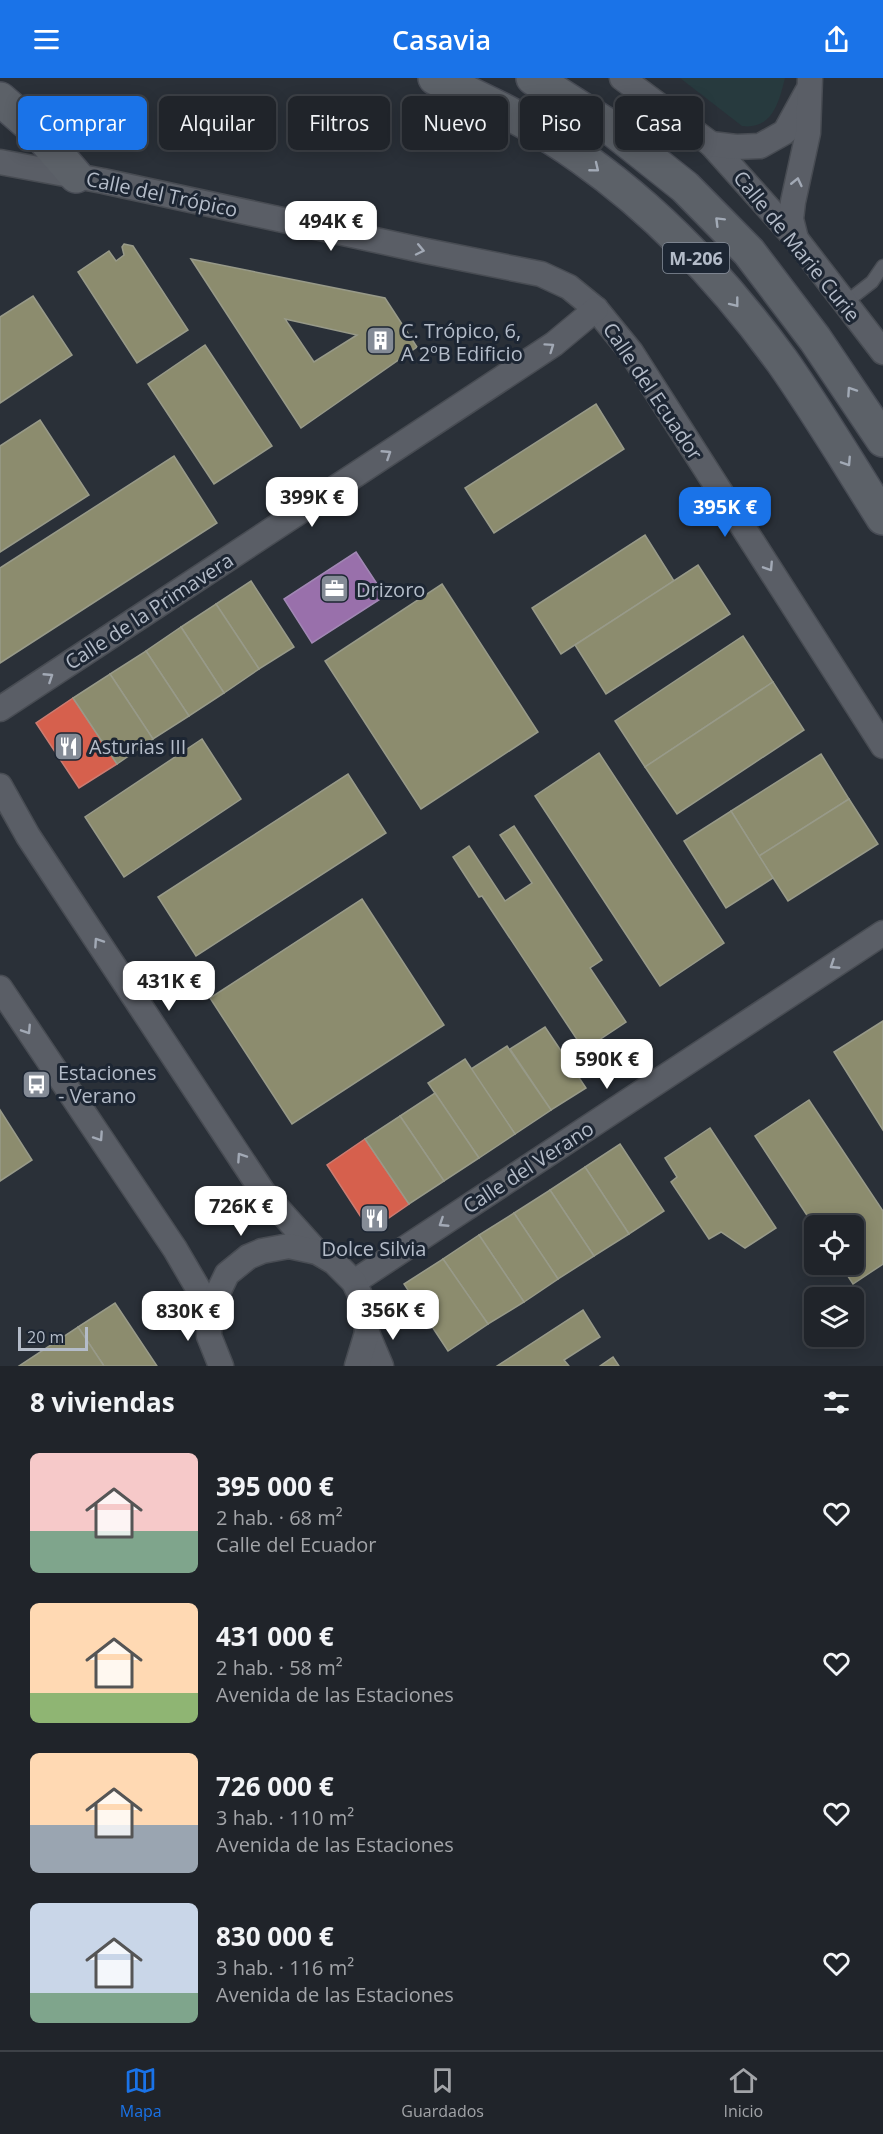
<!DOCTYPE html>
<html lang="es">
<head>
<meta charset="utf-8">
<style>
	:root { --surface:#20242a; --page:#282c32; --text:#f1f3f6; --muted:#a2a4a8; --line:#3d4147; --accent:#1a73e8 }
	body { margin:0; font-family:"Open Sans",sans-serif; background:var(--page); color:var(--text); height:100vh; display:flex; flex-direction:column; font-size:22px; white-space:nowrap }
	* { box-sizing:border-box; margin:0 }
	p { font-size:20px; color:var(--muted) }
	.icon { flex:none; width:33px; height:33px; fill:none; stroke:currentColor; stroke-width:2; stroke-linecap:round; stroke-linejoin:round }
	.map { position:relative; height:1288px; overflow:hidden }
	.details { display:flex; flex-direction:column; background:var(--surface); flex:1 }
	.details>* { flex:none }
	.hud { position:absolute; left:18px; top:18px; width:848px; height:54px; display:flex; gap:12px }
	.controls { position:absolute; left:804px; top:1137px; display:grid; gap:12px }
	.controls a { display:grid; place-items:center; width:60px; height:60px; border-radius:9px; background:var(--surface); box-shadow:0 3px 15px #0003,0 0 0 2px var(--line); font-size:30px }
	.scale { position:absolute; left:18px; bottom:15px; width:70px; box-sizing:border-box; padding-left:6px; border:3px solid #b4bcc9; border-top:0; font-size:16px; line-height:21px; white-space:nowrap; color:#b4bcc9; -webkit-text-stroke:4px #1d2633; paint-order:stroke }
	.price { position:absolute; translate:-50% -51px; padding:0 14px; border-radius:12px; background:#fff; color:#222; font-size:20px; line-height:39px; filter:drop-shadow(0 2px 3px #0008) }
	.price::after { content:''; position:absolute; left:50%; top:36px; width:18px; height:14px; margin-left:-9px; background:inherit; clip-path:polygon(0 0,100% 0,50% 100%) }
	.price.active { background:var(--accent); color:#fff }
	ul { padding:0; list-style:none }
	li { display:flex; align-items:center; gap:18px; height:150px; padding:0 30px }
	li span { display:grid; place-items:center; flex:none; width:168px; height:120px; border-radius:9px; color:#555 }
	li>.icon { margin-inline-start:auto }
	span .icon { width:72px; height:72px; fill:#fffc; stroke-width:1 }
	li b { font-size:26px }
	h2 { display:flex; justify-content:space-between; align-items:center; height:72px; padding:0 30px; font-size:26px }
	.pill { padding:0 21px; border-radius:9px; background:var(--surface); box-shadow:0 3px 15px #0003,0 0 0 2px var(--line); font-size:21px; line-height:54px }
	.pill.active { background:var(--accent); color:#fff }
	header { display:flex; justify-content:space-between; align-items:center; height:78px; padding:0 30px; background:var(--accent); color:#fff; font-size:27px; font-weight:600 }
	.tabs { display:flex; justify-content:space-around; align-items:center; height:84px; border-top:2px solid var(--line); background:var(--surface); font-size:16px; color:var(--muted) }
	.tabs a { display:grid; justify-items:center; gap:3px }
	.tabs .active { color:var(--accent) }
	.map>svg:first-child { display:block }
	.green { fill:#273a3e }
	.shops { fill:#d6604d; stroke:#cc7c72; stroke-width:1.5 }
	.offices { fill:#9970ab; stroke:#a187b4; stroke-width:1.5 }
	.industry { fill:#8c8c6e; stroke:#989a89; stroke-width:1.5; fill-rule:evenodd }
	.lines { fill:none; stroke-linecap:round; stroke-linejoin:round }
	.lane-casing { stroke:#484c53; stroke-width:15 }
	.street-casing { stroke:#484c53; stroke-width:27 }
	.primary-casing { stroke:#484c55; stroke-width:36 }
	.lane { stroke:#5a5e66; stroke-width:12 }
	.street { stroke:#5a5e66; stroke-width:24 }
	.primary { stroke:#5c6168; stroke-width:33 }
	.oneway { stroke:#a2aab6 }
	.oneway2 { stroke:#a2a9b5 }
	.labels { text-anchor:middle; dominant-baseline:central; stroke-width:6; stroke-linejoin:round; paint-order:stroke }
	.shield { fill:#1d2633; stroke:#878f9c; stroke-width:1.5 }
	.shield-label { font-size:18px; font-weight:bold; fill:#b4bcc9 }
	.street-label { font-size:20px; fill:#b4bcc9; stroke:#1d2633 }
	.poi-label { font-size:20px; fill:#b4bcc9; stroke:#1d2633; text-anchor:start }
</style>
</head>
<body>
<header><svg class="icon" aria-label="menu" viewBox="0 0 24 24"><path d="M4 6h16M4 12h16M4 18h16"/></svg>Casavia<svg class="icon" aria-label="share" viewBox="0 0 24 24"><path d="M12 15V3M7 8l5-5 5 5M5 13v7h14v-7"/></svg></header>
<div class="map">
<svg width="883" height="1288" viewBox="0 0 883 1288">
	<rect width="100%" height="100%" fill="#2a3038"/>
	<path class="green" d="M680,0H785C779,24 772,52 742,48Z"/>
	<g class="shops">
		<path d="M73,620L117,686L79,710L36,645Z"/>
		<path d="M365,1061L409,1126L370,1153L327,1087Z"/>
	</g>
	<path class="offices" d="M356,474L385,518L312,565L284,521Z"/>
	<g class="industry">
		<path d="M124,166L133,168L188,252L137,285L78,194L109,173L116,183L124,177L122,169Z"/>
		<path d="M191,181L385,220L417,269L301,350ZM285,241L357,257L314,284Z"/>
		<path d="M33,218L72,277L0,325V239Z"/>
		<path d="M205,267L272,368L214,406L148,306Z"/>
		<path d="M596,326L624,371L494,455L465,410Z"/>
		<path d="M40,342L89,417L0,474V368Z"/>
		<path d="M174,378L217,445L0,585V490Z"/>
		<path d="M645,457L674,503L561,576L532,530Z"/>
		<path d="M698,487L730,536L606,616L575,567Z"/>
		<path d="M251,503L294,569L259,591L216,526Z"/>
		<path d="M442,506L538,654L421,731L325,583Z"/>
		<path d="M216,526L259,591L224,615L181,549Z"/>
		<path d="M181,549L224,615L189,638L146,573Z"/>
		<path d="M743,558L773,604L645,689L615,643Z"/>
		<path d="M146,573L189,638L153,661L110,596Z"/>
		<path d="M110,596L153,661L117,686L73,620Z"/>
		<path d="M773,604L804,652L677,736L645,689Z"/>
		<path d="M202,661L241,721L124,799L85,739Z"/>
		<path d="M599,675L724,865L660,908L535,718Z"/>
		<path d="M821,676L849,721L759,778L731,733Z"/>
		<path d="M348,696L386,755L196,878L158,819Z"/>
		<path d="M849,721L878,766L788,823L759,778Z"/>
		<path d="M731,733L773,800L726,830L684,763Z"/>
		<path d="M514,748L602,882L590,890L626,944L584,972L482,818L479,819L453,779L469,768L505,823L532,805L500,757Z"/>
		<path d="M362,821L444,947L292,1046L210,920Z"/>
		<path d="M883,943V1052L834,974Z"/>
		<path d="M545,949L586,1010L551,1032L510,971Z"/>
		<path d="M507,968L551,1032L515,1056L471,991Z"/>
		<path d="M465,981L515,1056L479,1080L428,1005Z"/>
		<path d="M435,1015L479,1080L444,1103L400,1038Z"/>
		<path d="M809,1022L883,1133V1186L853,1206L840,1186H854V1148H814L755,1058Z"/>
		<path d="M0,1032L32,1082L0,1103Z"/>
		<path d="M400,1038L444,1103L409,1126L365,1061Z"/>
		<path d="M710,1050L776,1150L745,1170L721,1154L709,1161L671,1104L677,1099L665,1080Z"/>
		<path d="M620,1066L664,1133L629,1156L585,1089Z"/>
		<path d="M585,1089L629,1156L594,1178L550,1112Z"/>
		<path d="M550,1112L594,1178L558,1201L514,1135Z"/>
		<path d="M514,1135L558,1201L524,1224L479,1157Z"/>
		<path d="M479,1157L524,1224L488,1246L443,1181Z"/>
		<path d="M443,1181L488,1246L448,1273L404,1206Z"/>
		<path d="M115,1225L157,1288H104L78,1249Z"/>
		<path d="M583,1232L600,1259L564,1282L569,1288H497Z"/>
		<path d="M78,1249L104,1288H19Z"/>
		<path d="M613,1279L619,1288H600Z"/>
	</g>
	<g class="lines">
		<defs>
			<path id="lane" d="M845,225L872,204L883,188"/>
			<g id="street">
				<path d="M622,0L711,66L796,161L883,274"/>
				<path d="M711,66L736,69L760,68L785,54L807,14"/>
				<path d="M0,84L103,103L426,173L541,196L569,209L596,231L631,274L883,668"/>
				<path d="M796,161L791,141L793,124L808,55L810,0"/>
				<path d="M0,631L554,266L596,231"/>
				<path d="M0,708L28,758L263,1114L317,1174"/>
				<path d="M0,910L175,1171L210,1231"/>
				<path d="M354,1204L883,855"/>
				<path d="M367,1255L381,1288"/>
				<path d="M221,1288L209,1258L210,1231L227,1196L248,1179L262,1173L289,1168L317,1174L334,1184L354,1204L365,1228L367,1255L357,1288"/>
			</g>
			<g id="primary">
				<path d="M435,0C486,23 537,47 582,80C660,135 726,206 782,283C818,334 850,388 883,440"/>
				<path d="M533,0L607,47L685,109L749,174L815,261L883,362"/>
				<path d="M0,21L38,54L76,98"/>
			</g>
		</defs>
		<use href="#lane" class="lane-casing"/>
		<use href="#street" class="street-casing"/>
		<use href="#primary" class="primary-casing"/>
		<use href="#lane" class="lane"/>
		<use href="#street" class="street"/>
		<use href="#primary" class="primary"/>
	</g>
	<defs><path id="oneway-chevron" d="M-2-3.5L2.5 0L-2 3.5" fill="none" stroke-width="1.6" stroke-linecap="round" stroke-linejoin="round" transform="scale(1.5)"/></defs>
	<g class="oneway">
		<use href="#oneway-chevron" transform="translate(595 90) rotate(39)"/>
		<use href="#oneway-chevron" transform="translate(719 143) rotate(-135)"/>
		<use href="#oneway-chevron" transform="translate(735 225) rotate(52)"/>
		<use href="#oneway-chevron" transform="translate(851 313) rotate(-124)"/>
		<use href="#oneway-chevron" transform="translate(847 384) rotate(57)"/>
	</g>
	<g class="oneway2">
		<use href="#oneway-chevron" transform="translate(797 104) rotate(-77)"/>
		<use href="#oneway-chevron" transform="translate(420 172) rotate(12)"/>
		<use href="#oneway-chevron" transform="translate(550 269) rotate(-35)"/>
		<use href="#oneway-chevron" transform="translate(387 376) rotate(-33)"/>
		<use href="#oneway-chevron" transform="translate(769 489) rotate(57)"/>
		<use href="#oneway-chevron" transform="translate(49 599) rotate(-33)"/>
		<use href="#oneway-chevron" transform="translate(98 864) rotate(-124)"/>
		<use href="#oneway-chevron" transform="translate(834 887) rotate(147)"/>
		<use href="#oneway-chevron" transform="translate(27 952) rotate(57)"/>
		<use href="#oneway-chevron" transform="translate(99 1059) rotate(56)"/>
		<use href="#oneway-chevron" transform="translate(241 1079) rotate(-124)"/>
		<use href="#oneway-chevron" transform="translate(443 1145) rotate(147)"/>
	</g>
	<defs>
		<symbol id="building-square" viewBox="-11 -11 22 22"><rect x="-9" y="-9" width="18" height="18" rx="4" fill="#848b96" stroke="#1d2633"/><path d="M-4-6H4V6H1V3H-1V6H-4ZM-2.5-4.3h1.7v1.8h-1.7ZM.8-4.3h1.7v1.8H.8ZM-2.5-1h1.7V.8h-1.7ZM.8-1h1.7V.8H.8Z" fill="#fff"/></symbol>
		<symbol id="office-square" viewBox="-11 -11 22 22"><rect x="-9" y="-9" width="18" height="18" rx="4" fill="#848b96" stroke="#1d2633"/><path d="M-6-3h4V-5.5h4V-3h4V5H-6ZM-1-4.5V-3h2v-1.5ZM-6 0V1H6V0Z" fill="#fff"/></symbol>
		<symbol id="restaurant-square" viewBox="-11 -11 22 22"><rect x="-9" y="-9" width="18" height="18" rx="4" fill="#848b96" stroke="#1d2633"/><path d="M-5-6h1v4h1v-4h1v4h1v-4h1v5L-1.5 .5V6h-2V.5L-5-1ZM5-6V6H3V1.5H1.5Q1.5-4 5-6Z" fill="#fff"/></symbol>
		<symbol id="bus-square" viewBox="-11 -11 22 22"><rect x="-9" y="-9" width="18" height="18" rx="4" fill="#848b96" stroke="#1d2633"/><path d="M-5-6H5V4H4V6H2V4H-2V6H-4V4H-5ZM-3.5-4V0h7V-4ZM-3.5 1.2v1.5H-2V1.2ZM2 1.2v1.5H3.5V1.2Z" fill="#fff"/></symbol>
	</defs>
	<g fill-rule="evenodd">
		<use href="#building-square" x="364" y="246" width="33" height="33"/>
		<use href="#office-square" x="318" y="494" width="33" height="33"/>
		<use href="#restaurant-square" x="52" y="652" width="33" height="33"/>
		<use href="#bus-square" x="20" y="990" width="33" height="33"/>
		<use href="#restaurant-square" x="358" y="1124" width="33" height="33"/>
	</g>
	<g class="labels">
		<rect class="shield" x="663" y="165" width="66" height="30" rx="4.5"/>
		<g class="shield-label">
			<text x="696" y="180">M-206</text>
		</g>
		<g class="street-label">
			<text transform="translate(162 116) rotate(12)">Calle del Trópico</text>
			<text transform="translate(797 168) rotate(51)">Calle de Marie Curie</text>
			<text transform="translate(653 313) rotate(56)">Calle del Ecuador</text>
			<text transform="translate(149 533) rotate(-33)">Calle de la Primavera</text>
			<text transform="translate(528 1089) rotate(-33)">Calle del Verano</text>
		</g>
		<g class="poi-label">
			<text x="401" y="252">C. Trópico, 6,<tspan x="401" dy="23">A 2ºB Edificio</tspan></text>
			<text x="356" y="511">Drizoro</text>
			<text x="89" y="668">Asturias III</text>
			<text x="58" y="994">Estaciones<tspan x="58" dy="23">- Verano</tspan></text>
			<text x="374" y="1170" text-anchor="middle">Dolce Silvia</text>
		</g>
	</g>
</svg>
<div class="controls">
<a><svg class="icon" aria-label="locate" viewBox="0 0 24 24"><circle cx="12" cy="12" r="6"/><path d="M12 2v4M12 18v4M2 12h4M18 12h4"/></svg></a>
<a><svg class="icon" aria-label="layers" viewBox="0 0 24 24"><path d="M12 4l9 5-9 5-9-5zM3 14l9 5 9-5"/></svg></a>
</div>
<div class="scale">20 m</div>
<b class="price" style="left:331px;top:174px">494K €</b>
<b class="price" style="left:312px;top:450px">399K €</b>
<b class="price active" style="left:725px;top:460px">395K €</b>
<b class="price" style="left:169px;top:934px">431K €</b>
<b class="price" style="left:607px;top:1012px">590K €</b>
<b class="price" style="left:241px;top:1159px">726K €</b>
<b class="price" style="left:393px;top:1263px">356K €</b>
<b class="price" style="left:188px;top:1264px">830K €</b>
<div class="hud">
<a class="pill active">Comprar</a>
<a class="pill">Alquilar</a>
<a class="pill">Filtros</a>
<a class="pill">Nuevo</a>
<a class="pill">Piso</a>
<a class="pill">Casa</a>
</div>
</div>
<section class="details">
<h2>8 viviendas<svg class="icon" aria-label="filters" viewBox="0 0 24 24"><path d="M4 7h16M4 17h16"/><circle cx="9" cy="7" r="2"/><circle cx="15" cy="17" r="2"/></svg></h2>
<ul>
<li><span style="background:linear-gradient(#f6c9c9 65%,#7fa58c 0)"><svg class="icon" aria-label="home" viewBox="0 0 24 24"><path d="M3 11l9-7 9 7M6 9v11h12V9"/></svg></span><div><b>395 000 €</b><p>2 hab. · 68 m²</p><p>Calle del Ecuador</p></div><svg class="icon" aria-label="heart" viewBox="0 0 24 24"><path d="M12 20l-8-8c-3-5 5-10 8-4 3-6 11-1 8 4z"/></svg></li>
<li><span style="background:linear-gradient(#ffd9b3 75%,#8fb573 0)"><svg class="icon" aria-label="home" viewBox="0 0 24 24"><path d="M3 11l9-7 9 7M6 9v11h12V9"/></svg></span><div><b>431 000 €</b><p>2 hab. · 58 m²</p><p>Avenida de las Estaciones</p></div><svg class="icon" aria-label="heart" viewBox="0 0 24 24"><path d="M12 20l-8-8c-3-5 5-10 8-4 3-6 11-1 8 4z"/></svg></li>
<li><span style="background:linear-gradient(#ffd9b3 60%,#9aa5b1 0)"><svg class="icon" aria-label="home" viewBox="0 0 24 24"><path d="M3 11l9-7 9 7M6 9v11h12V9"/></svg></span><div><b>726 000 €</b><p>3 hab. · 110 m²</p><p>Avenida de las Estaciones</p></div><svg class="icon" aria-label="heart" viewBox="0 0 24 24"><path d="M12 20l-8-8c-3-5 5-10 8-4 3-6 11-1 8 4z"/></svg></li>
<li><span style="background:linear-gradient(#c9d6e8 75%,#7fa58c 0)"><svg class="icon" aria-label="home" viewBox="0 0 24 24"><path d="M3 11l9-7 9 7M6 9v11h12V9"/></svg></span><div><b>830 000 €</b><p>3 hab. · 116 m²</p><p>Avenida de las Estaciones</p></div><svg class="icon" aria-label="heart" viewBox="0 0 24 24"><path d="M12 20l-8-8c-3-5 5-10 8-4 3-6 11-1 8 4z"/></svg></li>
</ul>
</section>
<nav class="tabs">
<a class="active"><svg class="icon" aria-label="map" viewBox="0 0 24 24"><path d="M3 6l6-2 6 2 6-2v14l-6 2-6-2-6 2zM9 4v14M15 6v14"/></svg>Mapa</a>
<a><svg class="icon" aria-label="saved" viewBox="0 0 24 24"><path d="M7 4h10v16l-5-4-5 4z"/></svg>Guardados</a>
<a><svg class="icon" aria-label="home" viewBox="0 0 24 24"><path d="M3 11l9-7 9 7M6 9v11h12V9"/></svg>Inicio</a>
</nav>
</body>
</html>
